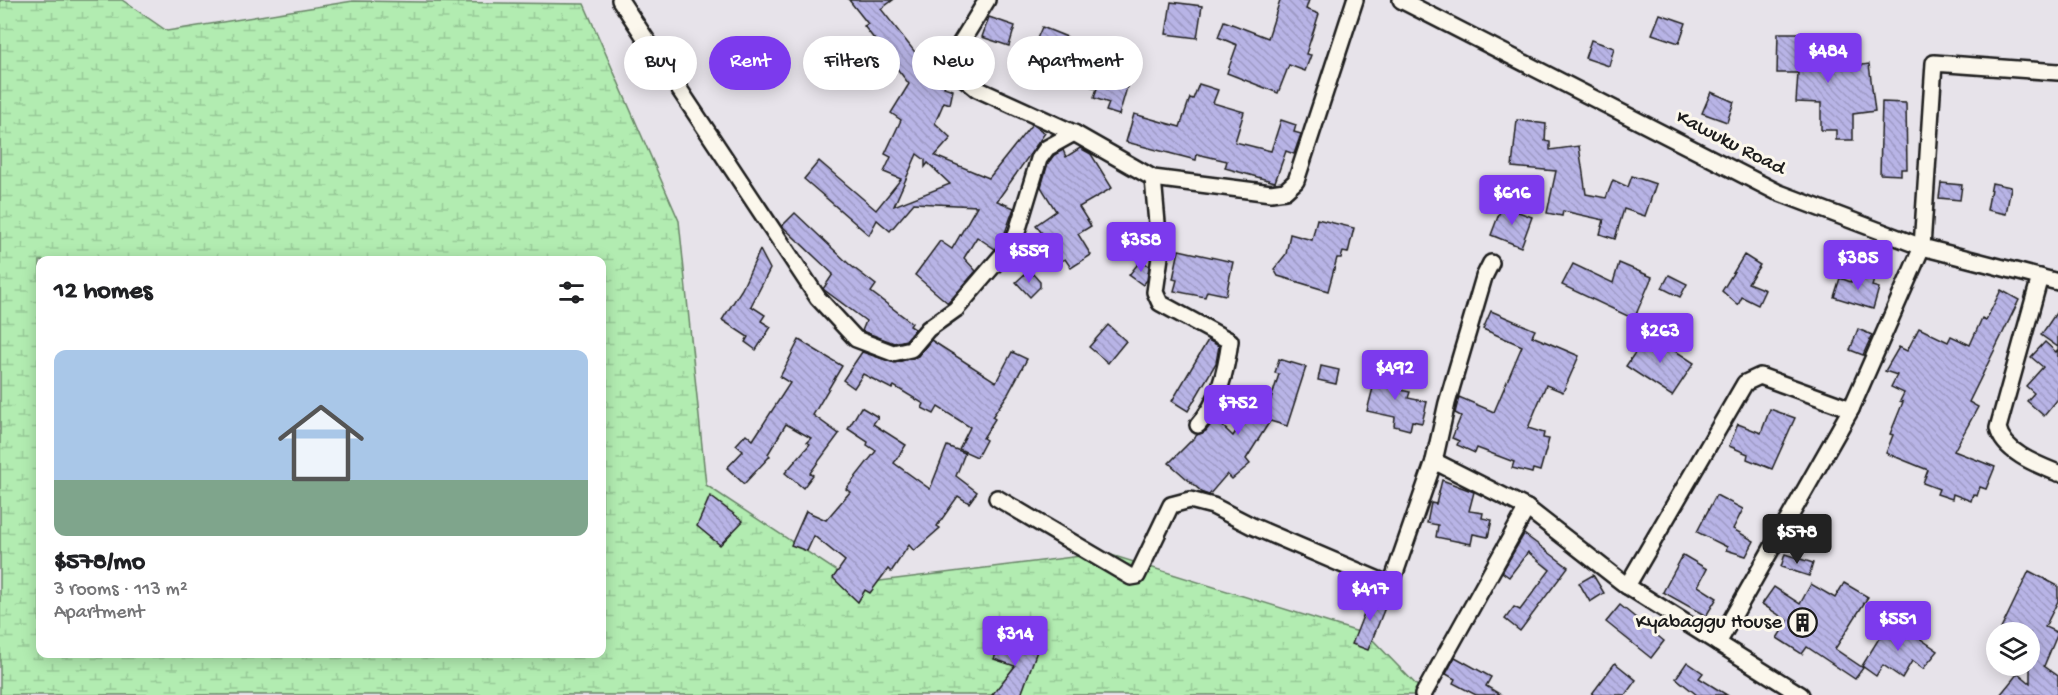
<!DOCTYPE html>
<html lang="en">
<head>
<meta charset="utf-8">
<style>
	:root { --surface:#fff; --page:#f6f6f6; --text:#202124; --muted:#757577; --accent:#7c3aed }
	body { margin:0; font-family:"Gochi Hand",sans-serif; background:var(--page); color:var(--text); height:100vh; display:flex; flex-direction:column; font-size:22px; white-space:nowrap }
	* { box-sizing:border-box; margin:0 }
	p { font-size:20px; color:var(--muted) }
	.icon { flex:none; width:33px; height:33px; fill:none; stroke:currentColor; stroke-width:2; stroke-linecap:round; stroke-linejoin:round }
	.map { position:relative; flex:1; overflow:hidden }
	.sheet { position:absolute; left:36px; top:256px; width:570px; height:402px; display:flex; flex-direction:column; background:var(--surface); border-radius:12px; box-shadow:0 3px 15px #0003 }
	.sheet>* { flex:none }
	.hud { position:absolute; left:624px; top:36px; width:570px; height:54px; display:flex; gap:12px }
	.tools { position:absolute; left:1986px; top:622px; display:grid; gap:12px }
	.tools a { display:grid; place-items:center; width:54px; height:54px; border-radius:50%; background:var(--surface); box-shadow:0 3px 15px #0003; font-size:30px }
	.price { position:absolute; translate:-50% -51px; padding:0 14px; border-radius:6px; background:var(--accent); color:#fff; font-size:20px; line-height:39px; filter:drop-shadow(0 2px 3px #0008) }
	.price::after { content:''; position:absolute; left:50%; top:36px; width:18px; height:14px; margin-left:-9px; background:inherit; clip-path:polygon(0 0,100% 0,50% 100%) }
	.price.current { background:#222; color:#fff }
	ul { padding:0; list-style:none }
	li { display:grid; align-content:center; gap:12px; height:318px; padding:0 18px }
	li span { display:grid; place-items:center; height:186px; border-radius:12px; color:#555 }
	li>.icon { margin-inline-start:auto }
	span .icon { width:108px; height:108px; fill:#fffc; stroke-width:1 }
	li b { font-size:26px }
	h2 { display:flex; justify-content:space-between; align-items:center; height:72px; padding:0 18px; font-size:26px }
	.pill { padding:0 21px; border-radius:27px; background:var(--surface); box-shadow:0 3px 15px #0003; font-size:21px; line-height:54px }
	.pill.current { background:var(--accent); color:#fff }
	.map>svg:first-child { display:block }
	.wetland { fill:url(#wetland-marsh); stroke:#678466; stroke-width:1.5; fill-rule:evenodd }
	.building { fill:url(#building-back-hatch); stroke:#1c1c1c; stroke-width:1.5; fill-rule:evenodd }
	.lines { fill:none; stroke-linecap:round; stroke-linejoin:round }
	.minor-casing { stroke:#1c1c1c; stroke-width:20 }
	.minor { stroke:#fbf7ec; stroke-width:15 }
	.labels { text-anchor:middle; dominant-baseline:central; stroke-width:6; stroke-linejoin:round; paint-order:stroke }
	.street-label { font-size:21px; fill:#1c1c1c; stroke:#fbf7ec }
	.poi-label { font-size:21px; fill:#1c1c1c; stroke:#fbf7ec; text-anchor:end }
</style>
</head>
<body>
<div class="map">
<svg width="2058" height="695" viewBox="0 0 2058 695">
	<defs>
		<pattern id="wetland-marsh" width="20" height="14" patternUnits="userSpaceOnUse" patternTransform="scale(1.5)"><rect width="20" height="14" fill="#b2ecb1"/><path d="M1 5h8M5 5V1M11 12h8M15 12V8" fill="none" stroke="#98ca98"/></pattern>
		<pattern id="building-back-hatch" width="6" height="6" patternUnits="userSpaceOnUse" patternTransform="scale(1.5)"><rect width="6" height="6" fill="#b8b4e6"/><path d="M-1 5l2 2M0 0l6 6M5-1l2 2" fill="none" stroke="#9e9ac5"/></pattern>
	</defs>
	<rect width="100%" height="100%" fill="#e7e3ea"/>
	<filter id="ink" filterUnits="userSpaceOnUse"><feTurbulence type="fractalNoise" baseFrequency=".0167" numOctaves="2"/><feDisplacementMap in="SourceGraphic" scale="12" xChannelSelector="R" yChannelSelector="G"/><feConvolveMatrix kernelMatrix="1 2 1 2 8 2 1 2 1" color-interpolation-filters="sRGB"/></filter>
	<g filter="url(#ink)">
		<path class="wetland" d="M0,0H122L167,31L353,1L584,4L679,221L706,485L856,584L1105,553L1368,635L1426,695H0ZM40,261H602V654H40Z"/>
		<g class="building">
			<path d="M849,0H893L881,9L925,65L947,77L944,87L953,90L950,104L944,102L935,123L951,138L935,156L989,178L1032,124L1045,133L997,201L1014,208L1002,241L995,249L977,237L964,258L976,271L948,303L915,275L940,241L952,249L977,206L914,203L890,231L877,220L869,235L804,179L819,161L876,210L901,179L884,172L891,157L885,154L901,120L891,113L909,84L864,26L868,24ZM917,154L925,160V167L928,163L950,184L894,206Z"/>
			<path d="M1280,0H1309L1306,9L1319,14L1306,54L1311,55L1305,71L1289,65L1278,93L1227,73L1237,45L1218,37L1224,21L1268,38Z"/>
			<path d="M1171,2L1202,6L1197,38L1166,34Z"/>
			<path d="M1660,14L1686,23L1679,43L1652,34Z"/>
			<path d="M989,17L1015,26L1009,46L982,37Z"/>
			<path d="M1042,27L1067,37L1060,52L1036,41Z"/>
			<path d="M1778,33H1799V54L1830,57L1831,51L1851,53V59H1856L1855,66L1869,64L1875,111L1853,114V140H1836V130H1821V103L1796,102L1798,73H1777Z"/>
			<path d="M1591,40L1614,48L1609,66L1585,58Z"/>
			<path d="M1098,58L1119,63L1117,70H1120L1121,67L1132,70L1119,115L1106,111L1109,103L1094,98L1097,88L1089,86Z"/>
			<path d="M1199,84L1218,90L1213,103L1244,112L1235,142L1271,151L1281,120L1296,125L1294,132L1301,134L1294,154L1286,151L1275,182L1225,168L1227,161L1197,154L1196,160L1126,142L1134,114L1180,127L1190,98L1193,99Z"/>
			<path d="M1711,92L1734,102L1727,122L1702,113Z"/>
			<path d="M1882,102L1906,103L1907,169H1901V175L1880,174Z"/>
			<path d="M1517,120L1546,124L1545,141L1550,142V150L1579,146L1586,194L1606,198L1613,180L1628,187L1632,176L1656,184L1645,216L1624,209L1615,239L1600,234L1604,220L1563,211L1562,216L1547,213L1556,171L1512,167Z"/>
			<path d="M1080,148L1091,154L1112,188L1079,207L1091,226L1078,234L1091,255L1071,268L1065,259L1061,261L1036,225L1056,211L1041,187L1048,163L1054,155L1063,150L1066,157Z"/>
			<path d="M1941,183L1962,185L1960,200L1939,198Z"/>
			<path d="M1992,183L2011,187L2006,214L1987,210Z"/>
			<path d="M1502,206L1532,217L1521,247L1491,235Z"/>
			<path d="M795,213L850,265L876,285L871,292L912,323L910,326L915,329L906,340L894,343L862,331L866,321L823,289L833,274L782,226Z"/>
			<path d="M1317,219L1354,228L1348,253L1343,252L1341,258H1337L1328,291L1278,276L1274,269L1286,254L1290,234L1312,240Z"/>
			<path d="M760,250L770,269L751,306L765,315L761,321L771,327L756,350L745,342L748,337L722,320L742,289Z"/>
			<path d="M1179,250L1233,262L1226,295L1207,291L1205,297L1174,291L1177,280L1173,279Z"/>
			<path d="M1744,255L1760,265L1748,283L1765,290L1758,305L1742,297L1738,305L1722,291Z"/>
			<path d="M1141,260L1149,266L1147,280L1143,285L1129,275Z"/>
			<path d="M1619,263L1652,277L1634,319L1562,285L1573,264L1613,283Z"/>
			<path d="M1026,273H1032L1040,282V287L1030,297L1016,282Z"/>
			<path d="M1853,274L1874,280L1872,286L1879,288L1873,309L1834,297L1840,278L1851,282Z"/>
			<path d="M1669,275L1687,284L1680,297L1662,288Z"/>
			<path d="M2001,290L2019,300L1969,402L1978,407L1954,451L1995,467L1986,489L1980,487L1977,496L1973,494L1971,501L1953,494L1952,499L1937,494L1939,489L1923,483L1928,470L1886,453L1893,435L1890,434L1903,402L1900,401L1904,393L1891,387L1897,375L1885,371L1899,347L1907,351L1919,328L1948,342L1951,336L1970,345L1982,318L1986,320Z"/>
			<path d="M2058,310V347L2041,335Z"/>
			<path d="M1491,311L1535,330L1532,336L1579,356L1563,392L1546,385L1528,428L1544,433L1543,438L1549,439L1540,471L1533,469L1532,473L1512,468L1514,462L1477,448L1475,453L1457,445L1459,441L1452,438L1461,416L1455,413L1459,397L1494,412L1522,346L1483,329Z"/>
			<path d="M1108,325L1126,341L1108,363L1089,347Z"/>
			<path d="M1858,329L1872,335L1863,355L1850,350Z"/>
			<path d="M1648,333L1694,363L1672,396L1626,366Z"/>
			<path d="M799,340L842,366L813,415L839,434L810,473L813,475L803,488L785,473L810,444L807,442L811,438L786,424L768,454L770,456L744,484L727,468L743,451L736,445L746,434L753,440L790,383L780,377Z"/>
			<path d="M931,340L996,382L1012,352L1027,359L1008,394L992,417L995,419L983,438L986,440L977,457L959,449L970,427L938,407L934,414L922,408L924,404L894,386L892,389L863,374L854,388L843,380L862,352L895,363L918,356Z"/>
			<path d="M1208,340L1219,346L1216,363L1188,411L1172,401Z"/>
			<path d="M2045,342L2056,352L2058,349V399L2044,416L2027,401L2034,393L2026,386L2043,367L2031,357Z"/>
			<path d="M1279,359L1306,367L1287,426L1270,421L1246,459L1250,464L1232,479L1227,474L1209,495L1203,493L1169,463L1197,435L1206,431L1215,419L1233,436L1249,411L1258,417L1265,397L1271,399L1279,374L1275,373Z"/>
			<path d="M1321,366L1339,370L1336,384L1318,380Z"/>
			<path d="M1382,367L1400,371L1396,389L1410,392L1408,398L1427,402L1422,423L1412,421L1410,430L1394,426L1395,417L1367,411L1374,384L1378,385Z"/>
			<path d="M861,407L878,417L873,424L906,445L894,463L930,489L947,446L965,453L956,476L977,492L969,503L958,496L937,526L940,528L914,551L909,545L891,572L888,569L870,593L865,590L858,602L833,578L845,561L814,536L807,551L791,545L806,511L826,520L850,492L846,489L876,451L867,445L868,442L848,429Z"/>
			<path d="M1770,409L1795,418L1772,469L1747,459L1748,454L1729,446L1738,424L1761,433Z"/>
			<path d="M1442,480L1474,492L1469,511L1483,513L1482,518L1492,520L1488,537L1473,534L1471,544L1436,537L1438,525L1427,523L1431,503L1436,504Z"/>
			<path d="M1716,495L1743,509L1733,529L1754,541L1746,556L1726,550L1727,547L1697,532Z"/>
			<path d="M710,496L743,521L720,545L697,526Z"/>
			<path d="M1524,534L1568,567L1520,631L1505,619L1514,607L1520,610L1550,570L1528,552L1509,577L1502,572Z"/>
			<path d="M1785,554L1813,563L1809,576L1781,567Z"/>
			<path d="M1683,555L1707,569L1698,586L1717,598L1706,616L1663,592Z"/>
			<path d="M2029,571L2058,586V601L2045,627L2058,633L2044,666L2058,676V695H2000L2018,673L2030,683V633H1999Z"/>
			<path d="M1593,575L1604,593L1590,602L1579,583Z"/>
			<path d="M1844,583L1868,597L1835,649L1863,668L1855,679L1807,647L1802,654L1777,638L1788,621L1762,604L1774,587L1800,604L1811,584L1835,598Z"/>
			<path d="M1372,593L1388,600L1368,650L1352,644Z"/>
			<path d="M1620,605L1664,641L1651,658L1606,622Z"/>
			<path d="M1889,622L1901,629L1903,627L1938,651L1923,669L1912,661L1902,678L1883,665L1876,676L1862,666Z"/>
			<path d="M1002,638L1037,651L1021,695H992L1015,666L994,659Z"/>
			<path d="M1455,657L1491,677L1486,686L1501,695H1476L1453,683L1455,679L1446,674Z"/>
			<path d="M1687,662L1703,673L1699,678L1727,695H1697L1676,678Z"/>
			<path d="M1615,663L1636,680L1625,695H1591Z"/>
		</g>
		<g class="lines">
			<defs>
				<g id="minor">
					<path d="M620,0L818,298L856,339L893,353L911,349L928,329L956,309L1010,246L1017,232L1039,159L1047,148L1074,133"/>
					<path d="M987,0L949,62V66L977,89L1074,133L1153,178L1271,193L1285,191L1296,181L1355,0"/>
					<path d="M1401,0L1777,192L1922,247L2058,282"/>
					<path d="M1153,178L1160,257L1155,292L1160,303L1230,341C1226,371 1219,402 1198,425"/>
					<path d="M2040,277L1998,428C2003,452 2038,465 2058,473"/>
					<path d="M1434,461L1527,508L1627,586L1801,695"/>
					<path d="M997,498L1131,577L1137,576L1171,505L1190,500L1213,506L1252,526L1388,584L1394,576L1434,461L1447,403L1484,277L1491,263"/>
					<path d="M1627,586L1745,383L1760,376L1851,409"/>
					<path d="M1718,643L1851,409L1922,247L1934,63L2058,72"/>
					<path d="M1423,695L1527,508"/>
				</g>
			</defs>
			<use href="#minor" class="minor-casing"/>
			<use href="#minor" class="minor"/>
		</g>
	</g>
	<defs>
		<symbol id="building-ring" viewBox="-11 -11 22 22"><circle r="9.5" fill="#fbf7ec" stroke="#1c1c1c" stroke-width="1.5"/><path d="M-4-6H4V6H1V3H-1V6H-4ZM-2.5-4.3h1.7v1.8h-1.7ZM.8-4.3h1.7v1.8H.8ZM-2.5-1h1.7V.8h-1.7ZM.8-1h1.7V.8H.8Z" fill="#1c1c1c"/></symbol>
	</defs>
	<g fill-rule="evenodd">
		<use href="#building-ring" x="1786" y="606" width="33" height="33"/>
	</g>
	<g class="labels">
		<g class="street-label">
			<text transform="translate(1730 144) rotate(27)">Kawuku Road</text>
		</g>
		<g class="poi-label">
			<text x="1782" y="623">Kyabaggu House</text>
		</g>
	</g>
</svg>
<div class="tools">
<a><svg class="icon" aria-label="layers" viewBox="0 0 24 24"><path d="M12 4l9 5-9 5-9-5zM3 14l9 5 9-5"/></svg></a>
</div>
<b class="price" style="left:1828px;top:84px">$484</b>
<b class="price" style="left:1512px;top:226px">$616</b>
<b class="price" style="left:1141px;top:273px">$358</b>
<b class="price" style="left:1029px;top:284px">$559</b>
<b class="price" style="left:1858px;top:291px">$385</b>
<b class="price" style="left:1660px;top:364px">$263</b>
<b class="price" style="left:1395px;top:401px">$492</b>
<b class="price" style="left:1238px;top:436px">$752</b>
<b class="price current" style="left:1797px;top:565px">$578</b>
<b class="price" style="left:1370px;top:622px">$417</b>
<b class="price" style="left:1898px;top:652px">$551</b>
<b class="price" style="left:1015px;top:667px">$314</b>
<div class="hud">
<a class="pill">Buy</a>
<a class="pill current">Rent</a>
<a class="pill">Filters</a>
<a class="pill">New</a>
<a class="pill">Apartment</a>
</div>
<section class="sheet">
<h2>12 homes<svg class="icon" aria-label="filters" viewBox="0 0 24 24"><path d="M4 7h16M4 17h16"/><circle cx="9" cy="7" r="2"/><circle cx="15" cy="17" r="2"/></svg></h2>
<ul>
<li><span style="background:linear-gradient(#a9c7e8 70%,#7fa58c 0)"><svg class="icon" aria-label="home" viewBox="0 0 24 24"><path d="M3 11l9-7 9 7M6 9v11h12V9"/></svg></span><div><b>$578/mo</b><p>3 rooms · 113 m²</p><p>Apartment</p></div></li>
</ul>
</section>
</div>
</body>
</html>
